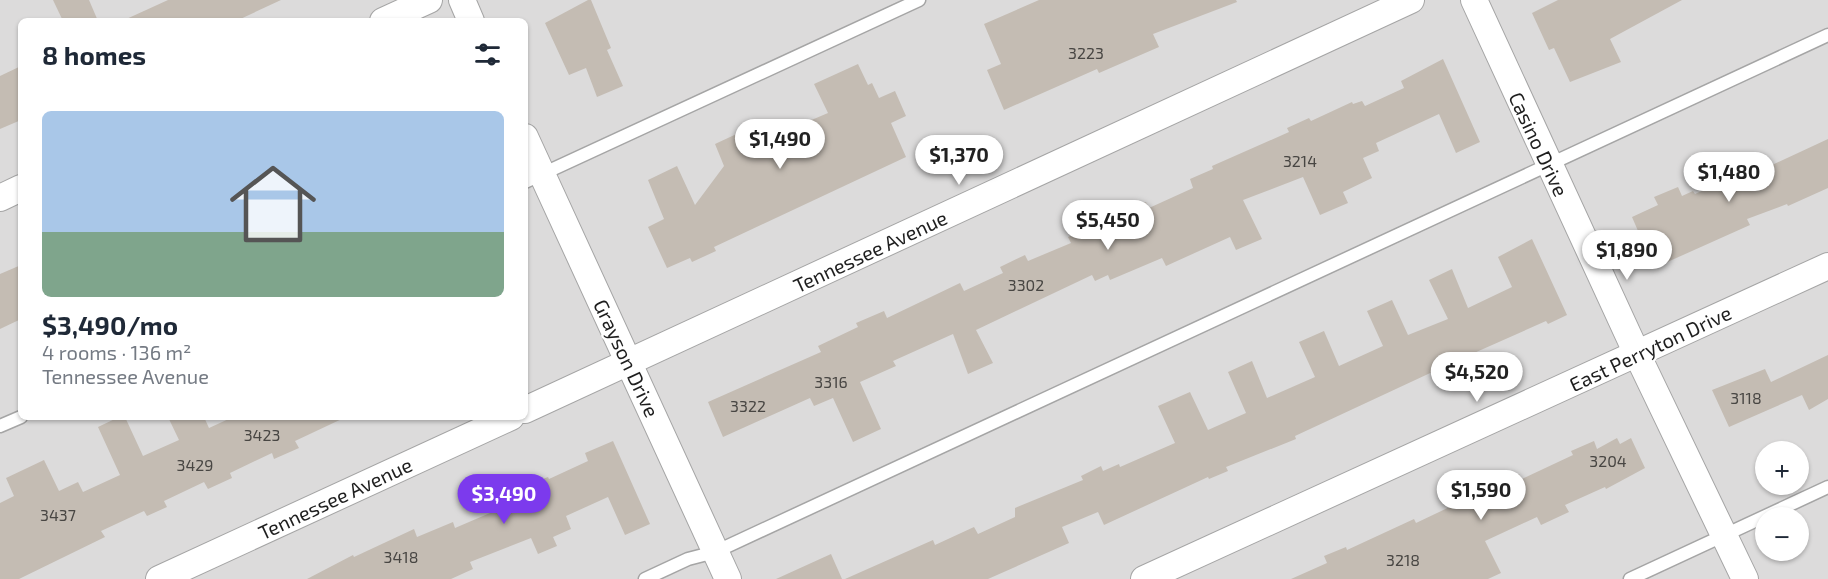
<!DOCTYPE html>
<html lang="en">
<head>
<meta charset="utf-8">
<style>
	:root { --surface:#fff; --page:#f2f2f3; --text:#1f2937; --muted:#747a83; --line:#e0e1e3; --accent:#7c3aed }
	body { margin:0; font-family:"Exo 2",sans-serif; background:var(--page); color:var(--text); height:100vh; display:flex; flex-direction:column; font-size:22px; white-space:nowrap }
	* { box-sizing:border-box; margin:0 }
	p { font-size:20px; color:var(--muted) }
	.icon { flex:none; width:33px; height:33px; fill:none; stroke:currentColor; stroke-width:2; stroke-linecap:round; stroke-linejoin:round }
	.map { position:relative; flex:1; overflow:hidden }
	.side { position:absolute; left:18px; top:18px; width:510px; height:402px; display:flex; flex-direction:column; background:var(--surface); border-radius:9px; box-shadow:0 2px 4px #0004 }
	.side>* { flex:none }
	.controls { position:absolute; left:1755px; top:441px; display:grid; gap:12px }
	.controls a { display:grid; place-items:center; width:54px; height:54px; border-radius:50%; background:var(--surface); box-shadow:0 2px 4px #0004; font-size:30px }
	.price { position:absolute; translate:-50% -51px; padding:0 14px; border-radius:21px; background:#fff; color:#222; font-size:20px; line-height:39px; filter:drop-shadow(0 2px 3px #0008) }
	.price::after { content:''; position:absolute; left:50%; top:36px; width:18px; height:14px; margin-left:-9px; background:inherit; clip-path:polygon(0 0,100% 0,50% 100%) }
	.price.current { background:var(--accent); color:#fff }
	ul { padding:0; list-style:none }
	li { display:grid; align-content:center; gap:12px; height:318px; padding:0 24px }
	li+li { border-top:2px solid var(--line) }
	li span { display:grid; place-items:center; height:186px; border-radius:9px; color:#555 }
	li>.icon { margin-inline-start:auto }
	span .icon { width:108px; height:108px; fill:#fffc; stroke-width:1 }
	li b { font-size:26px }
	h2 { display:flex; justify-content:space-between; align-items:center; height:72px; padding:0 24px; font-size:26px }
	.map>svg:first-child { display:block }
	.residential { fill:#dcdbdb; fill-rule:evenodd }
	.building { fill:#c4bcb3 }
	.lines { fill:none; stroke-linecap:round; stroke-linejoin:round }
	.service-casing { stroke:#a5a5a5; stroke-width:15 }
	.minor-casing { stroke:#a5a5a5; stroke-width:28 }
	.service { stroke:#fff; stroke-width:12 }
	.minor { stroke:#fff; stroke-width:26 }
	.labels { text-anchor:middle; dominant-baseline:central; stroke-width:4.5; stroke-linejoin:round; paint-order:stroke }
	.number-label { font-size:16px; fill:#484643 }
	.street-label { font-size:20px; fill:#1e1e1e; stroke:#fff }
</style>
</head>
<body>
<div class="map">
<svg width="1828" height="579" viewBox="0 0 1828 579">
	<rect width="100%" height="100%" fill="#efece4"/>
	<path class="residential" d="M0,0H1828V579H0ZM21,21H525V417H21ZM1766,452H1798V484H1766ZM1766,518H1798V550H1766Z"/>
	<g class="building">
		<path d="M53,0H89L98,21H63Z"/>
		<path d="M168,0H281L236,21H122Z"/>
		<path d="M588,0H591L611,48L607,50L623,86L597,97L586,68L569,75L545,23Z"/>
		<path d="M1039,0H1236L1237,2L1153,34L1159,47L1099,73L1097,69L1004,110L987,70L1001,64L984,24Z"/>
		<path d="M1558,0H1682L1610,39L1621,62L1570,82L1554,48L1549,50L1532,13Z"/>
		<path d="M1443,59L1480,142L1456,153L1439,114L1376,143L1379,151L1363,158L1372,178L1343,192L1348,203L1320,215L1303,177L1243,200L1262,239L1236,250L1230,237L1166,266L1162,258L1110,280L1108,275L1095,281L1092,275L976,330L993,363L968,374L953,334L893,361L896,366L860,382L881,429L853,442L833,398L814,406L810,398L723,437L708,402L821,352L818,346L858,327L856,323L884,311L887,318L960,283L964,291L1003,273L1000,267L1025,255L1028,261L1071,243L1068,237L1146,202L1149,208L1193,188L1190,179L1213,169L1212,166L1289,132L1287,128L1309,118L1311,121L1352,102L1353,104L1362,101L1365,106L1404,88L1401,81Z"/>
		<path d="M858,64L868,85L872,83L879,98L895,91L906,116L891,123L906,157L714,247L716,251L692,262L690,258L667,268L648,227L664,219L648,180L677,166L695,205L724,166L715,144L743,131L750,146L828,113L814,84Z"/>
		<path d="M21,66V120L0,129V76Z"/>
		<path d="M1828,139V188L1788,206L1787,204L1747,219L1750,225L1654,268L1632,217L1658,205L1654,197L1678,187L1682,196L1693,191L1695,194L1734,176L1728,163L1747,154L1754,170L1758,168L1759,171Z"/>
		<path d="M1532,239L1567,315L1548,324L1546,321L1456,361L1295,436L1296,439L1226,467L1228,471L1209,479L1208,477L1104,525L1098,512L1062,527L1069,543L988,579H845L933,540L935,545L974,527L978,534L1015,517V508L1083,480L1081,476L1101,466L1103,471L1119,464L1120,467L1175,443L1158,406L1190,392L1208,430L1246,413L1228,372L1252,361L1267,398L1315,377L1299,342L1324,331L1339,366L1383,346L1367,311L1392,300L1408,335L1448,319L1429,280L1452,269L1468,308L1512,287L1498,257Z"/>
		<path d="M21,265V319L0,329V274Z"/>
		<path d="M1828,355V399L1809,410L1802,395L1729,427L1712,390L1765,369L1771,382Z"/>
		<path d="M119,417H125L143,456L179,440L168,417H204L209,428L233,417H346L295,441L299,448L274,459L272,453L230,473L232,478L208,489L204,482L164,501L167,507L147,516L144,511L101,531L105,537L19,579H0V503L14,496L6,478L44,460L59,491L78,482L83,492L120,475L98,427Z"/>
		<path d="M1617,438L1620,444L1631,438L1645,468L1606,489L1605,487L1565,505L1569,512L1541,525L1537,517L1485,541L1501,573L1488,579H1291L1327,563L1324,556L1346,547L1347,550L1414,519L1416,523L1519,474L1522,479L1573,455L1571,451L1594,441L1597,449Z"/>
		<path d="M613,441L650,524L625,535L608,497L566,516L571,529L553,537L557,546L538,554L531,538L470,562L473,569L451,579H307L353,555L354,557L414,529L417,537L453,522L455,528L497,510L493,501L511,494L510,491L548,477L549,479L588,461L585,453Z"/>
		<path d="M831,554L842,579H776Z"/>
	</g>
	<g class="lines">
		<defs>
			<g id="service">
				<path d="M525,182L919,0"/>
				<path d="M0,426L21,417"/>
				<path d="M645,579L688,559L715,552L1828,35"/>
				<path d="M1630,579L1828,487"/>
			</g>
			<g id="minor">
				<path d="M462,0L471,21"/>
				<path d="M1474,0L1637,354L1745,579"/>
				<path d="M383,21L429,0"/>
				<path d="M525,137L728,579"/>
				<path d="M0,198L21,188"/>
				<path d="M525,410L1411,0"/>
				<path d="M159,579L511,417"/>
				<path d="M1144,579L1828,266"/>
			</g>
		</defs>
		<use href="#service" class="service-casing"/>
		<use href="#minor" class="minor-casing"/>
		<use href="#service" class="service"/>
		<use href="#minor" class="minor"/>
	</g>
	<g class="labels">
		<g class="number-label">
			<text x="1086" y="52">3223</text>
			<text x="1300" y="160">3214</text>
			<text x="1026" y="284">3302</text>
			<text x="831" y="381">3316</text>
			<text x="1746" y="397">3118</text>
			<text x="748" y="405">3322</text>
			<text x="262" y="434">3423</text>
			<text x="1608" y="460">3204</text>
			<text x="195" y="464">3429</text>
			<text x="58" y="514">3437</text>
			<text x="401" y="556">3418</text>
			<text x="1403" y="559">3218</text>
		</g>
		<g class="street-label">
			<text transform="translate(1539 144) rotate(65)">Casino Drive</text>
			<text transform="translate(870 251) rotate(-25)">Tennessee Avenue</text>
			<text transform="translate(1650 348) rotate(-25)">East Perryton Drive</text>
			<text transform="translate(627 358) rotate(65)">Grayson Drive</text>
			<text transform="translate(335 498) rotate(-25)">Tennessee Avenue</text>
		</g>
	</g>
</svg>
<div class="controls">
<a>+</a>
<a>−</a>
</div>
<b class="price" style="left:780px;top:170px">$1,490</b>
<b class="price" style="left:959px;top:186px">$1,370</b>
<b class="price" style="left:1729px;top:203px">$1,480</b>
<b class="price" style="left:1108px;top:251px">$5,450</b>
<b class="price" style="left:1627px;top:281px">$1,890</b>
<b class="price" style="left:1477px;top:403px">$4,520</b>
<b class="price" style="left:1481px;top:521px">$1,590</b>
<b class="price current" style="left:504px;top:525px">$3,490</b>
<section class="side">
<h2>8 homes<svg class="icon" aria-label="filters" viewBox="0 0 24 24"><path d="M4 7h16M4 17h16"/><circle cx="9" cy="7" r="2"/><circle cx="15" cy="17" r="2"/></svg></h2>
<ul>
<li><span style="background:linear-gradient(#a9c7e8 65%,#7fa58c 0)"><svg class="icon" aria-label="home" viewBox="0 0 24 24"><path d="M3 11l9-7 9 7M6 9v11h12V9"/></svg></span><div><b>$3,490/mo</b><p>4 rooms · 136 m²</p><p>Tennessee Avenue</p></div></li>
</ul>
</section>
</div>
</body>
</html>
